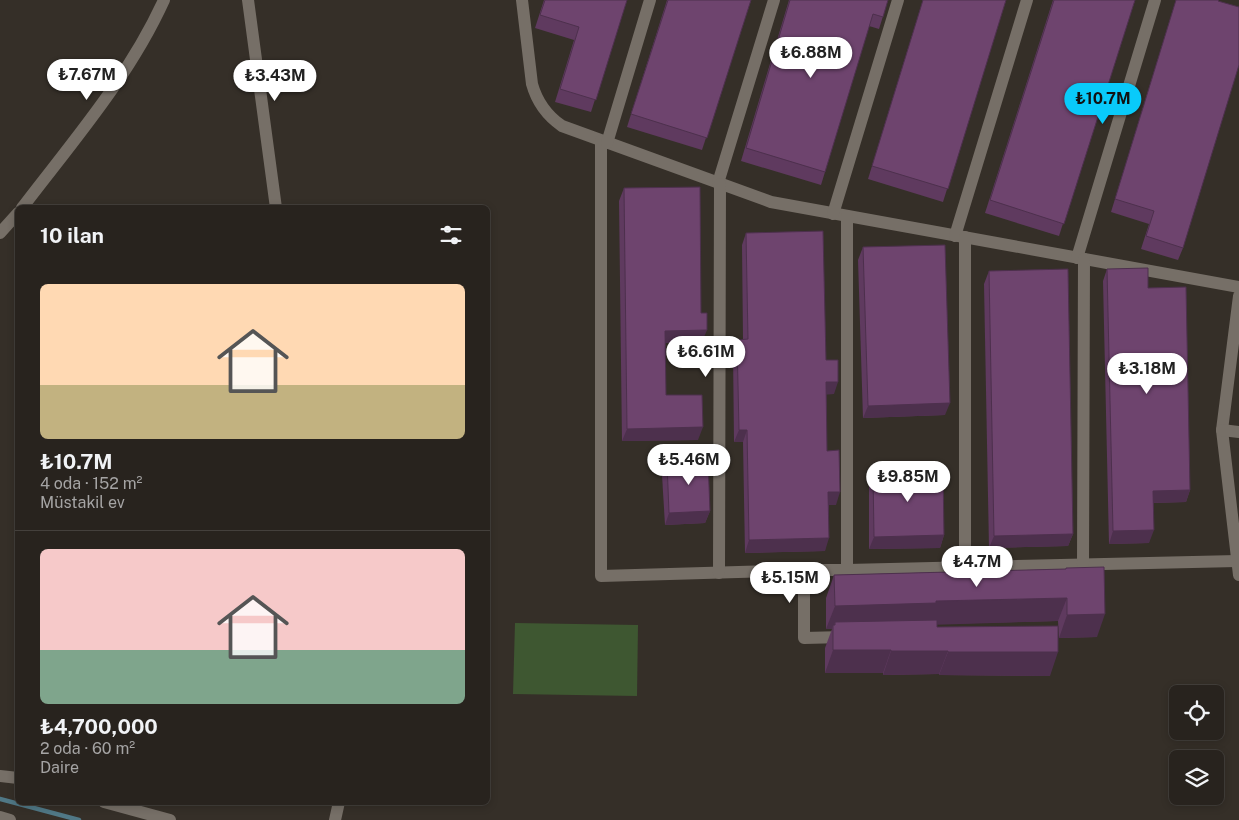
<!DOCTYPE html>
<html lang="tr">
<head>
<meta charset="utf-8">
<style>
	:root { --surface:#28231e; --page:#342f2b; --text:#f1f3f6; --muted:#a5a4a4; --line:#44403c; --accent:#09cafa }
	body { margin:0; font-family:"Public Sans",sans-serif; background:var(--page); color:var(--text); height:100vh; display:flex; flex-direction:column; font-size:19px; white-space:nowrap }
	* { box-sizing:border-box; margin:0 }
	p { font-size:16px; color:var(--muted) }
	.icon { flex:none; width:28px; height:28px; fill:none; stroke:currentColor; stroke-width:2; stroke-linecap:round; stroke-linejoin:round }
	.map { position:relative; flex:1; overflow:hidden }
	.panel { position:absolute; left:15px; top:205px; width:475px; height:600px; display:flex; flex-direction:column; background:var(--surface); border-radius:8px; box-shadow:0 2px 8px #0003,0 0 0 1px var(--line) }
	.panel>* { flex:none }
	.controls { position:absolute; left:1169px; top:685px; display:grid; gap:10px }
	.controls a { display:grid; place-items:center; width:55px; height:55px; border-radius:8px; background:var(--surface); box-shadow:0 2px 8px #0003,0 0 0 1px var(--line); font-size:25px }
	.price { position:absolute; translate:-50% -42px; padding:0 11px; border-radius:18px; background:#fff; color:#222; font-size:16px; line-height:32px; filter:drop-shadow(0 1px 2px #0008) }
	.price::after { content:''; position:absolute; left:50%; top:30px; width:15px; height:11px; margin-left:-8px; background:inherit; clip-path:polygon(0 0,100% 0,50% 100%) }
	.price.current { background:var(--accent); color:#111 }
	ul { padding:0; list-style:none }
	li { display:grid; align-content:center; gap:10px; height:265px; padding:0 25px }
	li+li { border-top:1px solid var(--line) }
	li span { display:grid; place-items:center; height:155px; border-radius:8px; color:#555 }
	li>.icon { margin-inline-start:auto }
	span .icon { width:90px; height:90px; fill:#fffc; stroke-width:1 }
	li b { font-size:21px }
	h2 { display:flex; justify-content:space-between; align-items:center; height:60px; padding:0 25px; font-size:21px }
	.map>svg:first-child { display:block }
	.green { fill:#3e5731 }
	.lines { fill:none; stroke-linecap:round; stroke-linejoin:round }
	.stream { stroke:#507886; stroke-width:4.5 }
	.minor { stroke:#766f67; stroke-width:12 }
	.wall { fill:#5f3a5f }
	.shaded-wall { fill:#4d304d }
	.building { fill:#6e446e; stroke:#4d304d }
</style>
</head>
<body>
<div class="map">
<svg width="1239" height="820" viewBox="0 0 1239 820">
	<rect width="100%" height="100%" fill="#352f28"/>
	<path class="green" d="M515,623L638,625L637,696L513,694Z"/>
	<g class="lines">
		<path class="stream" d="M0,799L79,820"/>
		<g class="minor">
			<path d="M248,0L276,208"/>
			<path d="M522,0L532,84C537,102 546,115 562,126L771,202L1239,287"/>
			<path d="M601,141V576L804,570H847L1237,561"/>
			<path d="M607,143L650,0"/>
			<path d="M718,183L774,0"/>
			<path d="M22,208C73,141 129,77 164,0"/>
			<path d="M833,214L898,0"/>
			<path d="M0,233L18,213"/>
			<path d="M955,236L1027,0"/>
			<path d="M1077,258L1155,0"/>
			<path d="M1239,296L1222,430L1239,575"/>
			<path d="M1222,430L1239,432"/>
			<path d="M1083,564L1084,259"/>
			<path d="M965,567V237"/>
			<path d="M804,570V638L844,637"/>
			<path d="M847,570V216"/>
			<path d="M719,573L720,184"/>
			<path d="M0,776L18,778"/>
			<path d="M104,802L170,820"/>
			<path d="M0,817L10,820"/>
			<path d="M335,820L339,802"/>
		</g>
	</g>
	<g class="wall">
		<path d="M544,0H627L591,112L555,102L574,40L535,28Z"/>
		<path d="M667,0H751L702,150L627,127Z"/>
		<path d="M789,0H888L879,29L869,26L825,172L821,185L741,161Z"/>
		<path d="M923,0H1006L943,202L868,179Z"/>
		<path d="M1053,0H1135L1059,236L985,213Z"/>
		<path d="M1176,0H1219L1183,248L1178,260L1141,249L1149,224L1111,212Z"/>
		<path d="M624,188L701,313L702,342L665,343L666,395L698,440L622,441L619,201Z"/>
		<path d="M746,233L826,360L834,394H826L827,451L836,505H829L825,551L745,553L743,442H734L733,352L737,340H743L742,245Z"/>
		<path d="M863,247L945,415L863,418L858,260Z"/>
		<path d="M1107,269L1148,288L1190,490L1186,502L1153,503L1149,543L1109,544L1103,281Z"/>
		<path d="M989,271L1073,534L1068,546L989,548L984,284Z"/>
		<path d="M667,462L710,511L705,523L665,525L662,475Z"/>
		<path d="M873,471L944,535L940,548L869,549V484Z"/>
		<path d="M1066,569L1097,637L1059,638L1058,621L937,624V627L1050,676L939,675V674L883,675V673H825V648L832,629H826V598L834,575Z"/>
	</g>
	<g class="shaded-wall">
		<path d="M707,330L702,342L660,343L665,331Z"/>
		<path d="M826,382H838L834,394L822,395Z"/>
		<path d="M950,403L945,415L863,418L868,406Z"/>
		<path d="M703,427L698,440L622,441L627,429Z"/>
		<path d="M739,430H747L743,442H734Z"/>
		<path d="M1190,490L1186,502L1148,503L1153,491Z"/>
		<path d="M828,492H840L836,505H824Z"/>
		<path d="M710,511L705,523L665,525L669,513Z"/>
		<path d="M1154,530L1149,543L1109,544L1113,531Z"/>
		<path d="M1073,534L1068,546L989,548L994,536Z"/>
		<path d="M944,535L940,548L869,549L874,537Z"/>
		<path d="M829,538L825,551L745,553L749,540Z"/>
		<path d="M1067,598L1058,621L929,625H835V622L833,628V625L832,629H826L835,606L936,601Z"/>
		<path d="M1105,614L1097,637L1059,638L1067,615Z"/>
		<path d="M833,650H891L883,673H825Z"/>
		<path d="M891,651H948L939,674L883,675Z"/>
		<path d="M948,652H1058L1050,676L939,675Z"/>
	</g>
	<g class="building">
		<path d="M545,0H627L596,100L560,89L579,27L540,15Z"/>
		<path d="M668,0H751L707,138L631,114Z"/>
		<path d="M790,0H888L883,17L873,14L825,172L746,148Z"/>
		<path d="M923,0H1006L948,189L872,166Z"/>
		<path d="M1054,0H1135L1064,224L990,200Z"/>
		<path d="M1176,0H1219L1218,1L1239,7V65L1183,248L1146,236L1154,211L1115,199Z"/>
		<path d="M700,187L701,313H707V330L665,331L666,395H702L703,427L627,429L624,188Z"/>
		<path d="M823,231L826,360H838V382H826L827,451L839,450L840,492H828L829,538L749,540L747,430H739L737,340L748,339L746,233Z"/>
		<path d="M945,245L950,403L868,406L863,247Z"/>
		<path d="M1148,268V288L1186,287L1190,490L1153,491L1154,530L1113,531L1107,269Z"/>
		<path d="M1068,269L1073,534L994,536L989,271Z"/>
		<path d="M708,460L710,511L669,513L667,462Z"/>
		<path d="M943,470L944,535L874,537L873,471Z"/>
		<path d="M1104,567L1105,614L1067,615V598L936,601V603L835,606L834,575L1066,569V568Z"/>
		<path d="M937,620V627L1058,626V652H948V651H891V650H833V625H835V622Z"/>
	</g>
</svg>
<div class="controls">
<a><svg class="icon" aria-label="locate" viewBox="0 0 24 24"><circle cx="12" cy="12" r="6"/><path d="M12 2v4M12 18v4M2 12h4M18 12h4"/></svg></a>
<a><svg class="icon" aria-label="layers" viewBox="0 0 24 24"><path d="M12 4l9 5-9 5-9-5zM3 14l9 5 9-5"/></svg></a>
</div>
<b class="price" style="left:811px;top:79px">₺6.88M</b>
<b class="price" style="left:87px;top:101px">₺7.67M</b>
<b class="price" style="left:275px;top:102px">₺3.43M</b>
<b class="price current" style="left:1103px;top:125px">₺10.7M</b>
<b class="price" style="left:706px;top:378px">₺6.61M</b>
<b class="price" style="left:1147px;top:395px">₺3.18M</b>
<b class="price" style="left:689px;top:486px">₺5.46M</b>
<b class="price" style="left:908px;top:503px">₺9.85M</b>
<b class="price" style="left:977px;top:588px">₺4.7M</b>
<b class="price" style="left:790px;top:604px">₺5.15M</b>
<section class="panel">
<h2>10 ilan<svg class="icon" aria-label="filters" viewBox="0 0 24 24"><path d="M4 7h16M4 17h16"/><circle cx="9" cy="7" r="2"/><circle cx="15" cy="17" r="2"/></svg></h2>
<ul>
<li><span style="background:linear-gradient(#ffd9b3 65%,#c2b280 0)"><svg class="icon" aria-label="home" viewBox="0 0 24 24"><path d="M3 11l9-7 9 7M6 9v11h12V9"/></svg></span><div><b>₺10.7M</b><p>4 oda · 152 m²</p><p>Müstakil ev</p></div></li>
<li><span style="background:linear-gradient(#f6c9c9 65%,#7fa58c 0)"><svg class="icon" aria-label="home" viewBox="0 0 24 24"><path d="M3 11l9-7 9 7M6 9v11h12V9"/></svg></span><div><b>₺4,700,000</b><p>2 oda · 60 m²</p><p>Daire</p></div></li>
</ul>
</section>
</div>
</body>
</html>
